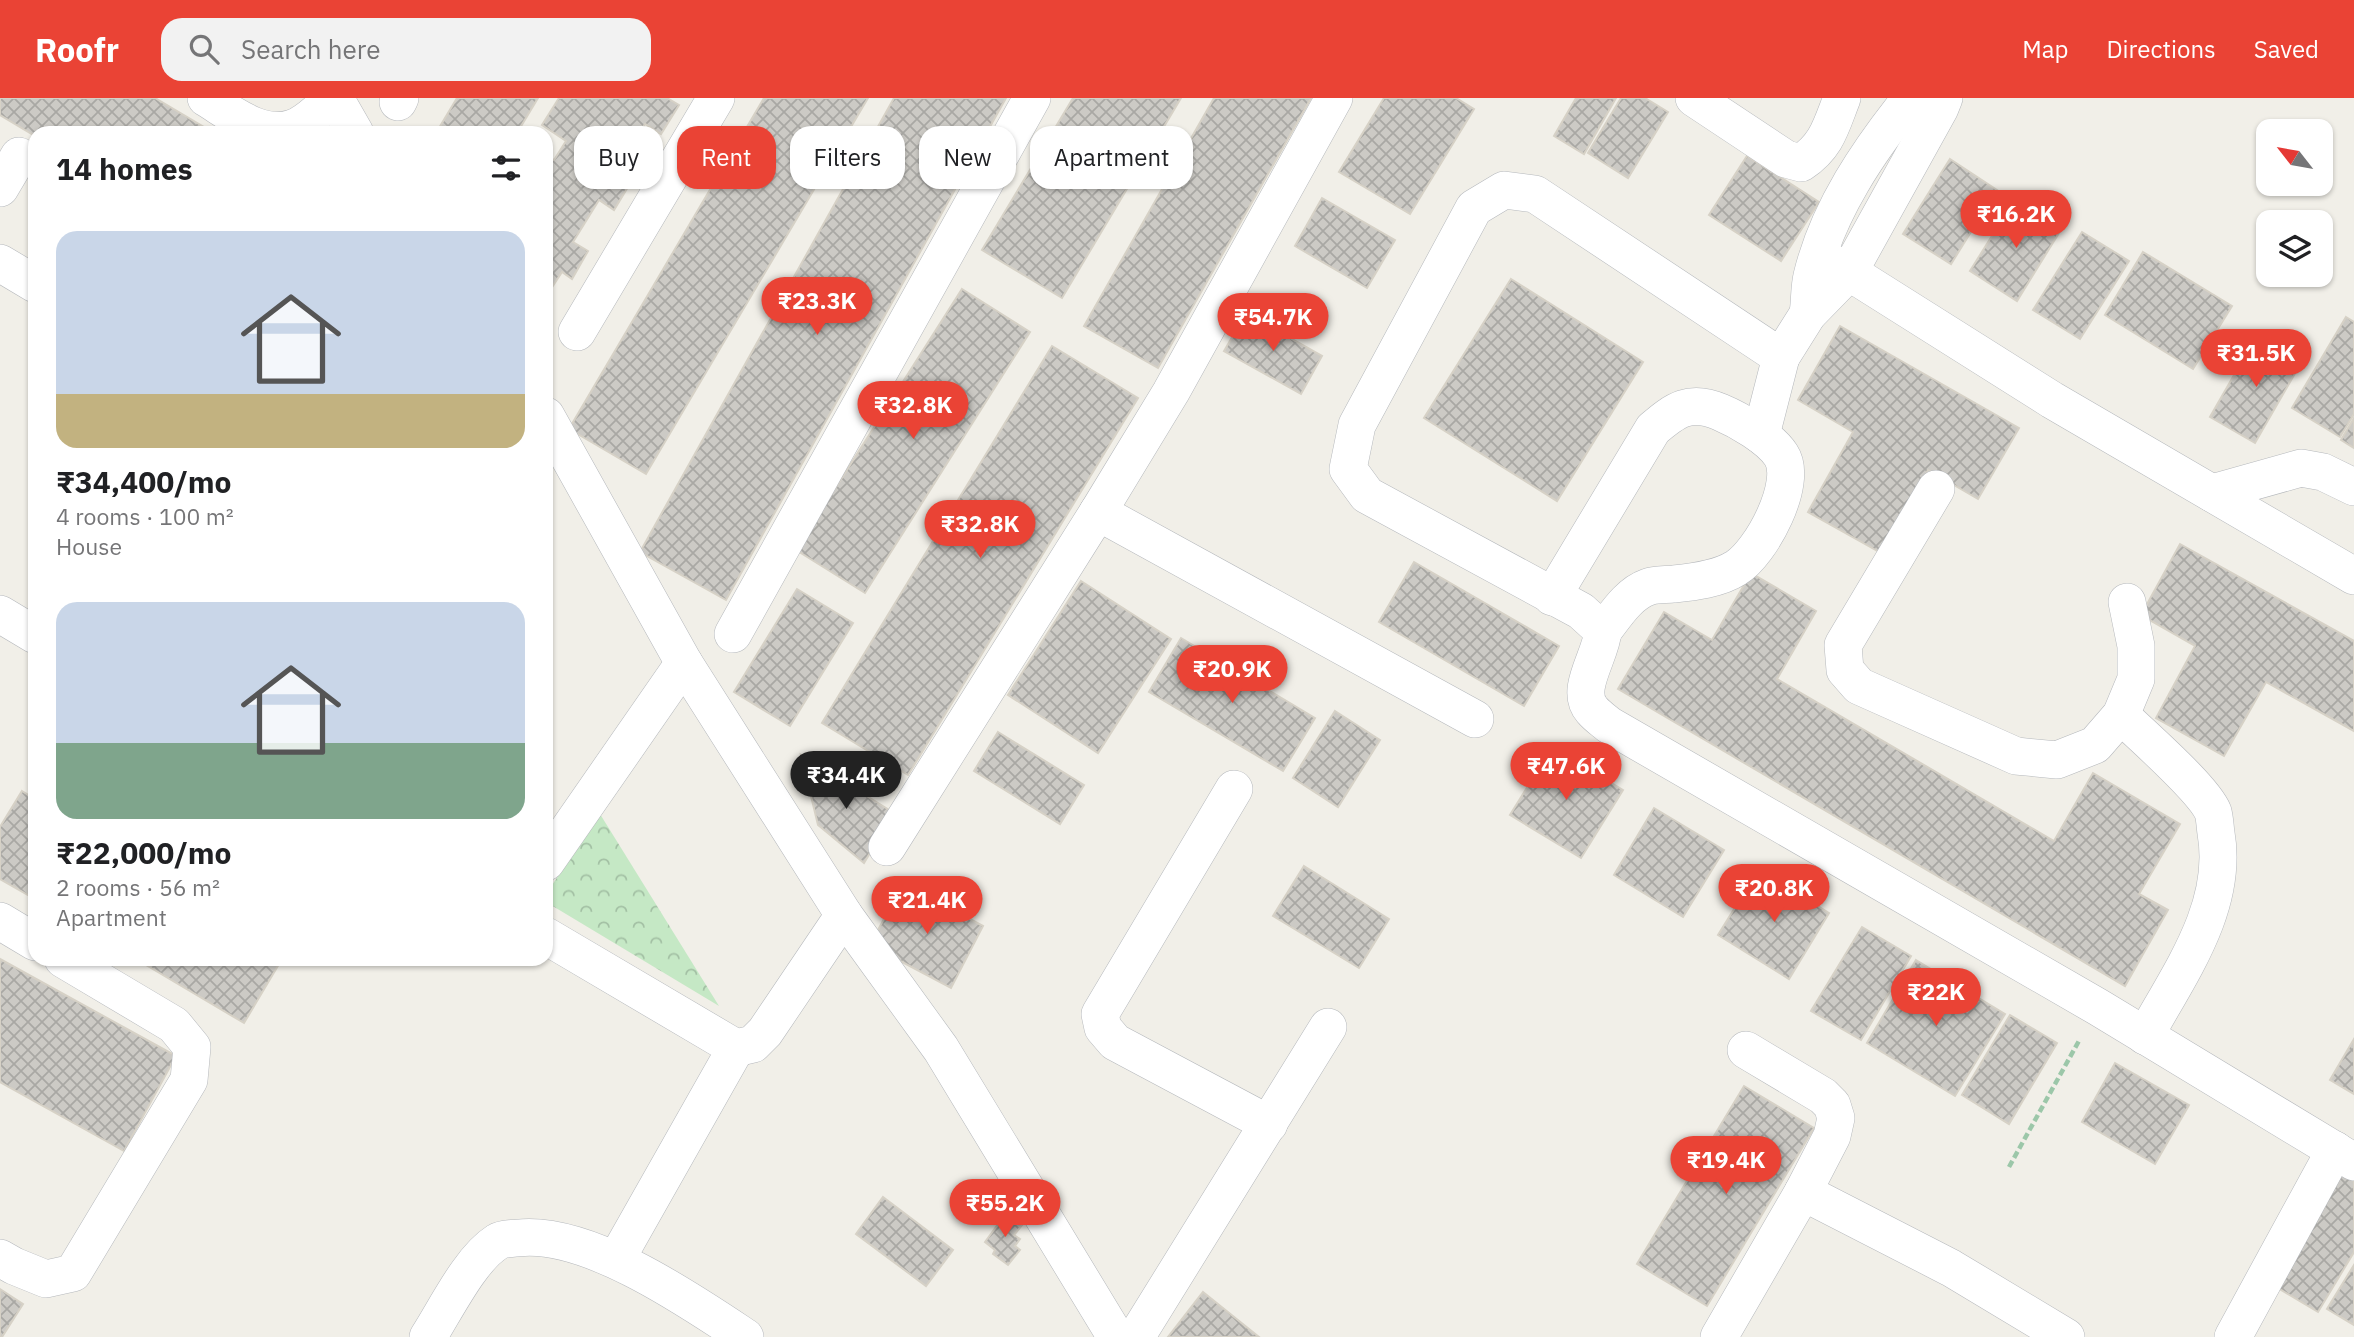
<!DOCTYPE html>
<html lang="en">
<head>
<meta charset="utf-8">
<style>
	:root { --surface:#fff; --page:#f2f2f2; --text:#202124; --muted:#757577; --accent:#ea4335 }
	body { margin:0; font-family:"IBM Plex Sans",sans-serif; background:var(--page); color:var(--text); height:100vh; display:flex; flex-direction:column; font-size:26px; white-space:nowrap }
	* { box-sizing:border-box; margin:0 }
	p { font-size:23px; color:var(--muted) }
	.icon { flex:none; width:38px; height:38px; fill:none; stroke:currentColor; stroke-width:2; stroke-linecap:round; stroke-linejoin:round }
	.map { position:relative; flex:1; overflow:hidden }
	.drawer { position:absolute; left:28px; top:28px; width:525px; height:840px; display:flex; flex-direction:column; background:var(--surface); border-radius:21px; box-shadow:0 2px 5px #0004 }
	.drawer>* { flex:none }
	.top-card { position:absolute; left:574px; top:28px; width:665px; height:63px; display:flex; gap:14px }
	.needle { width:46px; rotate:301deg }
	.tools { position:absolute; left:2256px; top:21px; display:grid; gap:14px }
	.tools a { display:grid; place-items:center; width:77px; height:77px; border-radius:14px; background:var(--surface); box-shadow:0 2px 5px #0004; font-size:35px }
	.price { position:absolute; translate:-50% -60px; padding:0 16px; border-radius:24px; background:var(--accent); color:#fff; font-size:23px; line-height:46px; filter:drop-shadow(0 2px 4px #0008) }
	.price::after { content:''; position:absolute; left:50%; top:42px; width:21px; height:16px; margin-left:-10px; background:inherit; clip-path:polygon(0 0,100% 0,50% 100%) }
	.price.active { background:#222; color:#fff }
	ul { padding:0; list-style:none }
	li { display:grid; align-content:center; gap:14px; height:371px; padding:0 28px }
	li span { display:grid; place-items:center; height:217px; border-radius:21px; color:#555 }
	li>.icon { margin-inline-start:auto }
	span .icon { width:126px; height:126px; fill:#fffc; stroke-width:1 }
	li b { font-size:30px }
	h2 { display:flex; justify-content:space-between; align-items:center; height:84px; padding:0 28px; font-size:30px }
	.chip { padding:0 24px; border-radius:21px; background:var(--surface); box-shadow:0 2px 5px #0004; font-size:24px; line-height:63px }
	.chip.active { background:var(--accent); color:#fff }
	header { display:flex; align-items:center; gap:42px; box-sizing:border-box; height:98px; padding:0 35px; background:var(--accent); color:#fff }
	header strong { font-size:33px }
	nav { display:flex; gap:38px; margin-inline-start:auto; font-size:24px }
	.search { width:490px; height:63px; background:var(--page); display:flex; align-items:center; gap:18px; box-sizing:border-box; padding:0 24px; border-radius:21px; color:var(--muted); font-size:26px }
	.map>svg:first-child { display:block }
	.park { fill:url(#park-crowns) }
	.building { fill:url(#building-cross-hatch); stroke:#d6d1c6; stroke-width:2 }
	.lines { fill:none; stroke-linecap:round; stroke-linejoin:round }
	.minor-casing { stroke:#b5b8bc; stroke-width:38 }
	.path { stroke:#9cc7a9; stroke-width:4.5; stroke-dasharray:7 3.5; stroke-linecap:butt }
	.minor { stroke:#fff; stroke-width:37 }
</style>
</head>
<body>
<header>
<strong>Roofr</strong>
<div class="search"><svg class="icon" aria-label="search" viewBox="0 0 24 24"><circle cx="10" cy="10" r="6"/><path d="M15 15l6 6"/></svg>Search here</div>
<nav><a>Map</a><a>Directions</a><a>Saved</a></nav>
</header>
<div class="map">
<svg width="2354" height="1239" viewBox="0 0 2354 1239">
	<defs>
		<pattern id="park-crowns" width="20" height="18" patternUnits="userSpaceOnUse" patternTransform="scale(1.75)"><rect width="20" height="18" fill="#c5e8c5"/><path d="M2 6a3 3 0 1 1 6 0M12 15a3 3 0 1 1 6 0" fill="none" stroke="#a3c0a4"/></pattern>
		<pattern id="building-cross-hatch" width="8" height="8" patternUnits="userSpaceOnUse" patternTransform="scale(1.75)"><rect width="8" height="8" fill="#cccac5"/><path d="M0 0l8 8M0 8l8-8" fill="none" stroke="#a9a8a4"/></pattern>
	</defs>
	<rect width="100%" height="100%" fill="#f1efe8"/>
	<path class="park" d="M600,716L719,908L546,804V796Z"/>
	<g class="building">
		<path d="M0,0H155L214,35H35V38L0,17Z"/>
		<path d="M457,0H538L517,35H436Z"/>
		<path d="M559,0H667L679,7L661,36L645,26L618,69L634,79L614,112L599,102L573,144L588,153L572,181L562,174L547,197L546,58L554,62L566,43L542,27Z"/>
		<path d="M764,0H868L646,376L569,331Z"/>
		<path d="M894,0H1006L726,502L640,454Z"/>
		<path d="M1073,0H1181L1062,200L982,152Z"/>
		<path d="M1214,0H1311L1158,270L1084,228Z"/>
		<path d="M1384,0H1456L1474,11L1410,116L1339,74Z"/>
		<path d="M1576,0H1616L1584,56L1554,38Z"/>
		<path d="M1621,0H1645L1668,14L1628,80L1588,55Z"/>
		<path d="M1747,58L1819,104L1781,163L1709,117Z"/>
		<path d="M1950,61L1997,92L1951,166L1903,136Z"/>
		<path d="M1322,100L1395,142L1367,190L1295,148Z"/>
		<path d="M2015,101L2062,130L2017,203L1970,173Z"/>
		<path d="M2082,134L2129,163L2080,241L2033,212Z"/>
		<path d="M2143,154L2232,208L2193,271L2105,217Z"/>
		<path d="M1511,181L1643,264L1557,403L1424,320Z"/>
		<path d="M962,191L1030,234L865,495L796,452Z"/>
		<path d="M1246,215L1322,258L1301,296L1224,253Z"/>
		<path d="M2346,219L2354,224V316L2340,339L2292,310Z"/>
		<path d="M1840,228L2019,330L1978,401L1928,372L1881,455L1808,414L1853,334L1798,302Z"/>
		<path d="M2257,237L2302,263L2255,345L2210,319Z"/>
		<path d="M1052,248L1138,300L908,677L822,625Z"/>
		<path d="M2354,320V350L2341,342Z"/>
		<path d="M2180,446L2354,543V633L2266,584L2224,658L2156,620L2195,548L2141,517Z"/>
		<path d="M1414,464L1559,548L1524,608L1379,524Z"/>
		<path d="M1751,475L1816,513L1777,581L2054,743L2093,675L2180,726L2139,796L2168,812L2125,888L1618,591L1664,514L1712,542Z"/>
		<path d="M1081,483L1171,541L1098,655L1008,597Z"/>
		<path d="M797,491L853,525L790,628L734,594Z"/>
		<path d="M1181,540L1315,620L1283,673L1149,594Z"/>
		<path d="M1335,613L1380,642L1338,709L1293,680Z"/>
		<path d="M998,634L1084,687L1060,726L974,673Z"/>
		<path d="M1552,649L1623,692L1581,760L1510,717Z"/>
		<path d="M801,657L894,715L864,765L818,727Z"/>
		<path d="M22,693L35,701V801L0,781V729Z"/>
		<path d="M1654,710L1724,752L1683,819L1614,777Z"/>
		<path d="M1304,768L1389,821L1359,870L1273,818Z"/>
		<path d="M1759,771L1829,815L1789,881L1718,837Z"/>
		<path d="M903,785L983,828L951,890L870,847Z"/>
		<path d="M1862,829L1911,858L1861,942L1811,913Z"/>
		<path d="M0,861L176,958L124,1053L0,984Z"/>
		<path d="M136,861H282L244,925Z"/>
		<path d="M1916,862L2005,916L1955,998L1867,945Z"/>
		<path d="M2010,917L2057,945L2009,1026L1962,997Z"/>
		<path d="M2354,941V996L2330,982Z"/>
		<path d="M2115,965L2189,1007L2155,1066L2082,1024Z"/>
		<path d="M1744,988L1814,1030L1707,1208L1637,1166Z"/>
		<path d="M2338,1074L2354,1083V1154L2318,1214L2271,1186Z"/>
		<path d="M883,1099L953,1152L926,1188L856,1136Z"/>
		<path d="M1007,1114L1023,1126L1014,1137L1020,1141L1015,1148L1020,1152L1008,1167L993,1156L995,1152L985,1144Z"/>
		<path d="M2354,1167V1227L2327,1211Z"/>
		<path d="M0,1191L23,1206L2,1239H0Z"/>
		<path d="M1203,1194L1259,1239H1168Z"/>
	</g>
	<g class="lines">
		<defs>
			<g id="minor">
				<path d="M206,0C231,15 262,41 293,30C308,25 321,10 333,0"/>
				<path d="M335,0L355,35"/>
				<path d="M1694,0L1786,61L1801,65C1827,48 1831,28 1842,0"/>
				<path d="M398,4L400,0"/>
				<path d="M0,90L19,58"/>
				<path d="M1827,162L1849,174L1940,10L1944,0"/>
				<path d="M0,165L35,186"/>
				<path d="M1808,216C1810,203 1809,190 1812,178C1828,112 1869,52 1911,0"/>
				<path d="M577,234L716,0"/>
				<path d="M546,318L684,565L844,817L941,951L1116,1239"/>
				<path d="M1761,337L1781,259"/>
				<path d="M1936,391L1843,547L1845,572L1859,588L2016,658L2057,662L2095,647L2121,617L2136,581V548L2127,504"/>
				<path d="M2212,395L2301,370L2323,374L2354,389"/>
				<path d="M1098,414L1475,621"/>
				<path d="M2354,478L2052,302L1849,174L1808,216L1781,259L1535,96L1504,92L1474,110L1357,327L1348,371L1367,397L1581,513L1603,533C1601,558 1574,592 1592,612C1597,618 1603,622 1609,627L2098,909L2354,1064"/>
				<path d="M1552,499L1653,331C1675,312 1690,301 1720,314C1739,322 1770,340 1781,357C1799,384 1761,455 1736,470C1719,481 1694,484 1674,486C1666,487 1656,486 1648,489C1628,496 1615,518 1603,533"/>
				<path d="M0,516L35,537"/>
				<path d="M733,536L1032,0"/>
				<path d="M2121,617C2142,638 2203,690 2213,714C2215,721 2215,729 2216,735C2229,809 2179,876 2145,938"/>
				<path d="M1234,691L1100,916L1103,930L1115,944L1269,1026"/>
				<path d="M887,749L1098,414L1171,294L1334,0"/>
				<path d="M546,764L684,565"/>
				<path d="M0,823L35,844"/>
				<path d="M546,838L736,950L753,946L765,934L844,817"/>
				<path d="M1803,1094L1951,1170L2066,1239"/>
				<path d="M0,1160L14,1168L46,1181L73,1175L189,982L192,949L174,927L63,861"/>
				<path d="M616,1162L736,950"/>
				<path d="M428,1239C446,1211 470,1161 497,1144C503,1140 510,1141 518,1140C587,1132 688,1201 745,1239"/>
				<path d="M1136,1239L1328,929"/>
				<path d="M1719,1239L1803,1094L1832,1038L1836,1020L1832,1007L1823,998L1746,952"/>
				<path d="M2233,1239L2335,1052"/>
			</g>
		</defs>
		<use href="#minor" class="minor-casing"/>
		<path class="path" d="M2009,1069L2080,941"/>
		<use href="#minor" class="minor"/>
	</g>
</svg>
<div class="tools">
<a><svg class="needle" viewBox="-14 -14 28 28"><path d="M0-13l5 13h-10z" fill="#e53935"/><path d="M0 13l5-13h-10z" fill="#757577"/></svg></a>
<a><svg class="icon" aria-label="layers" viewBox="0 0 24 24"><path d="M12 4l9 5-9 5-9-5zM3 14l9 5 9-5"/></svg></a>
</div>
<b class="price" style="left:2016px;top:152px">₹16.2K</b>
<b class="price" style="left:817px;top:239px">₹23.3K</b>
<b class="price" style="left:1273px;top:255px">₹54.7K</b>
<b class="price" style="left:2256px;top:291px">₹31.5K</b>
<b class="price" style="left:913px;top:343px">₹32.8K</b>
<b class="price" style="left:980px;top:462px">₹32.8K</b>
<b class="price" style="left:1232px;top:607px">₹20.9K</b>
<b class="price" style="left:1566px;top:704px">₹47.6K</b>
<b class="price active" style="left:846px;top:713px">₹34.4K</b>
<b class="price" style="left:1774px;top:826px">₹20.8K</b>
<b class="price" style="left:927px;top:838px">₹21.4K</b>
<b class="price" style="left:1936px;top:930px">₹22K</b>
<b class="price" style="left:1726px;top:1098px">₹19.4K</b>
<b class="price" style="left:1005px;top:1141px">₹55.2K</b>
<div class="top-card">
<a class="chip">Buy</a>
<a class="chip active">Rent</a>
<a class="chip">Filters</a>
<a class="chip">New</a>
<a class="chip">Apartment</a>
</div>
<section class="drawer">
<h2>14 homes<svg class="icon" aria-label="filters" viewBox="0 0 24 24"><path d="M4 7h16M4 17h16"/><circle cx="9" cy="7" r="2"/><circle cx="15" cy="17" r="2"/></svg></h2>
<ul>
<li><span style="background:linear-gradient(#c9d6e8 75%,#c2b280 0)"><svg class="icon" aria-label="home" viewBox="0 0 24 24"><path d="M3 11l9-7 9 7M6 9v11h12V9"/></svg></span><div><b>₹34,400/mo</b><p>4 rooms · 100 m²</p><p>House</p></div></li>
<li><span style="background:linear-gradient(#c9d6e8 65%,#7fa58c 0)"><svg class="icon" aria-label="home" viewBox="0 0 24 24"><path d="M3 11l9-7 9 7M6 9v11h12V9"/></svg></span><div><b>₹22,000/mo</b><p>2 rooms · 56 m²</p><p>Apartment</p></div></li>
</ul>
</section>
</div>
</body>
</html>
